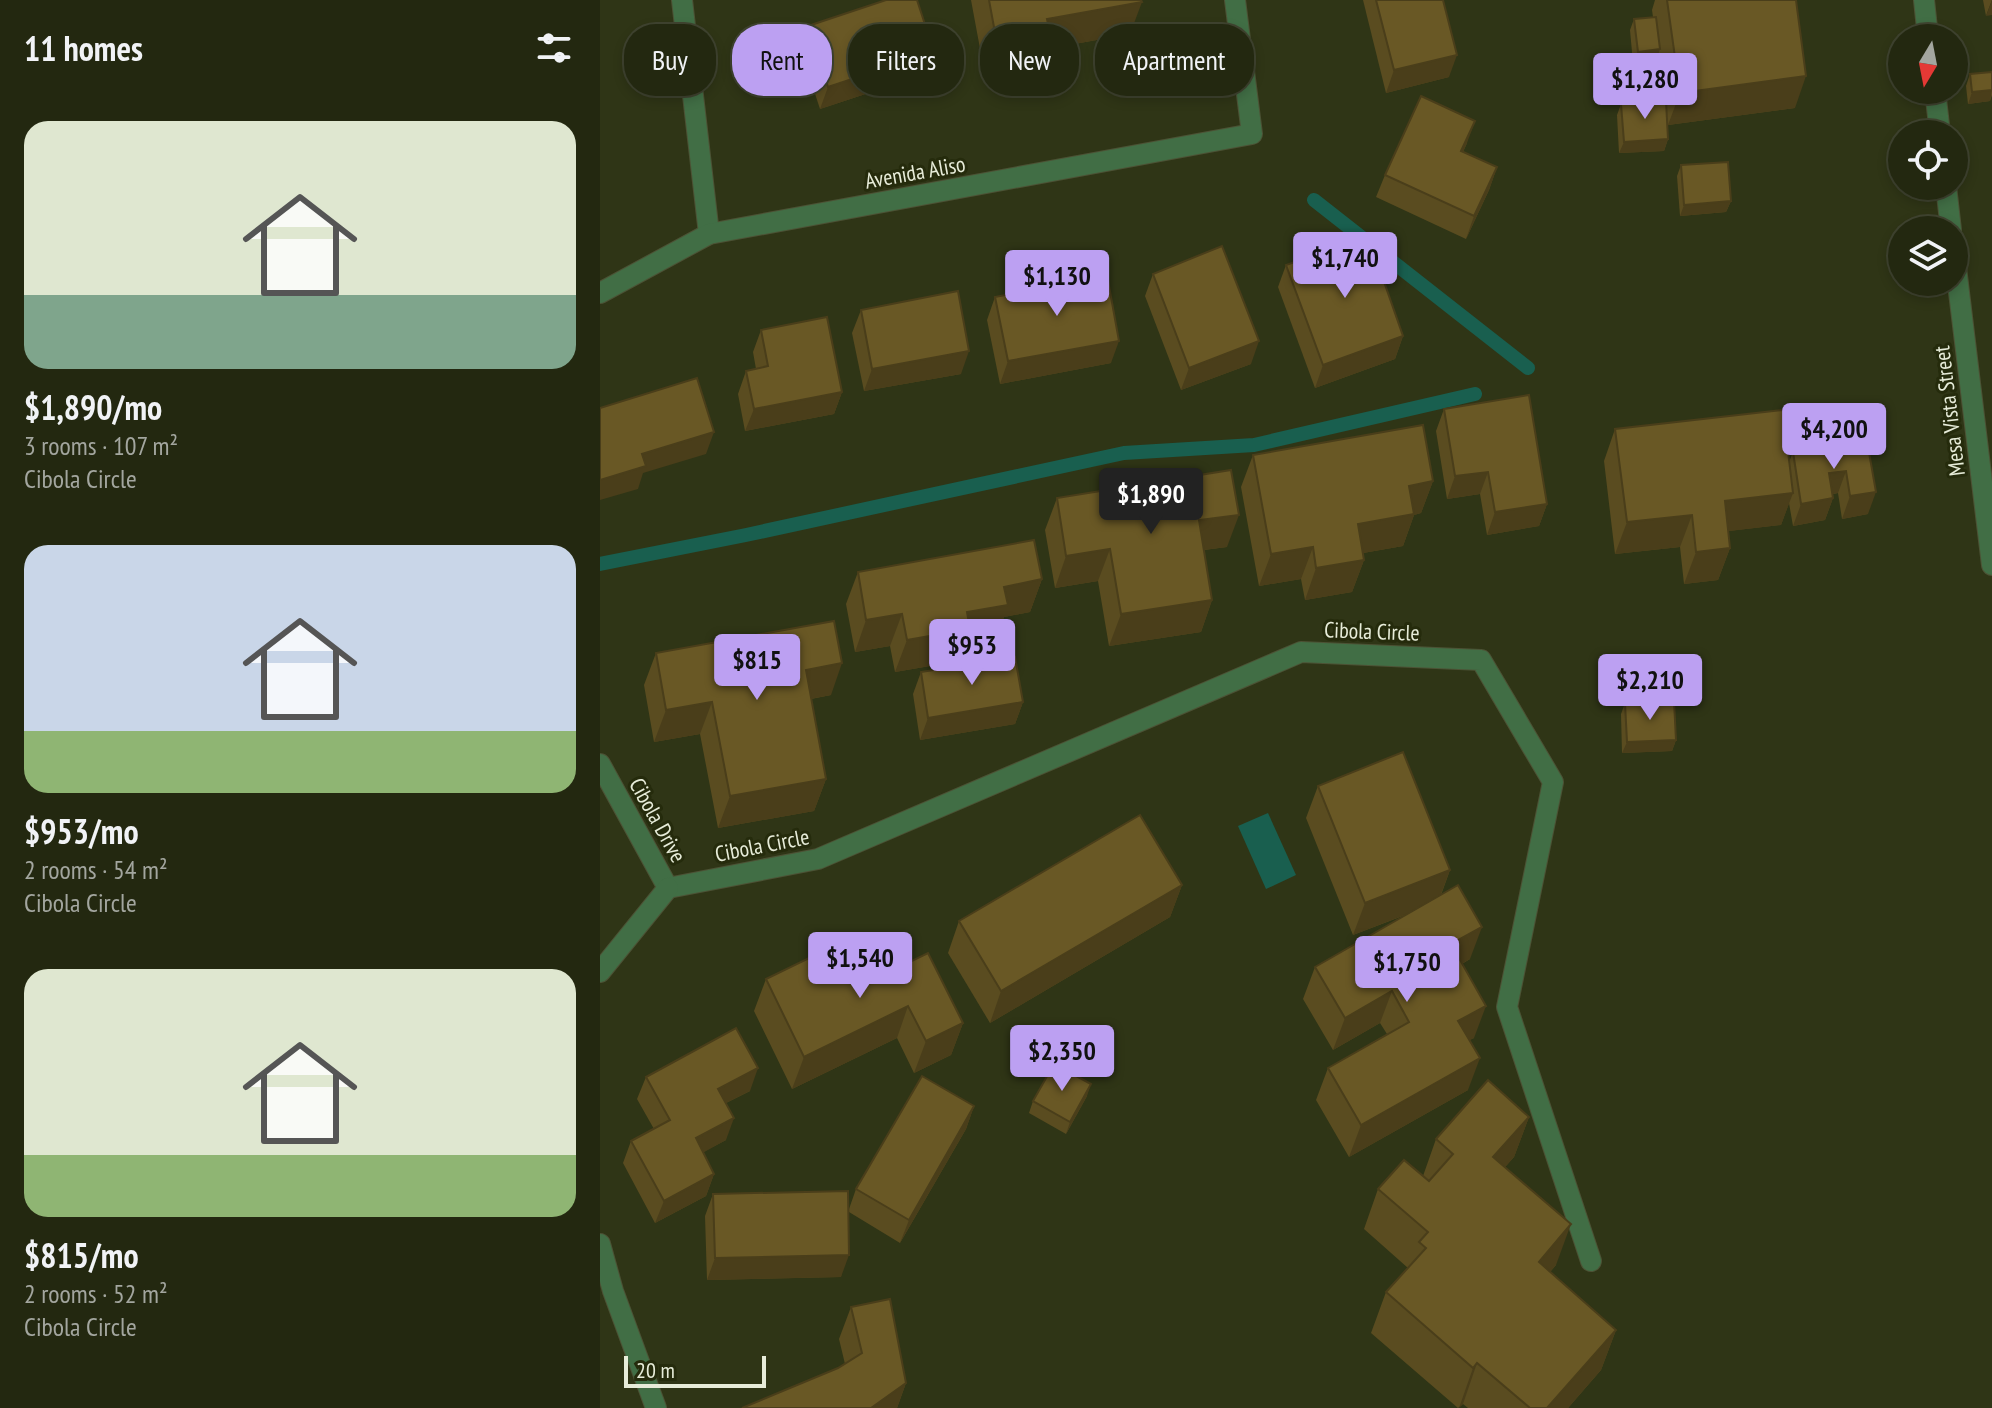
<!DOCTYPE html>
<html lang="en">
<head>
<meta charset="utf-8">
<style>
	:root { --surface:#232810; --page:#2b3019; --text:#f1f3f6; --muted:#a3a69f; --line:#404430; --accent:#bca0f2 }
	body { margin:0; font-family:"PT Sans Narrow",sans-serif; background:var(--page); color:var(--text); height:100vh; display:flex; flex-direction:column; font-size:30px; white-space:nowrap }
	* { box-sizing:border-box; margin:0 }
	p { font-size:26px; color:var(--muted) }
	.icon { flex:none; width:44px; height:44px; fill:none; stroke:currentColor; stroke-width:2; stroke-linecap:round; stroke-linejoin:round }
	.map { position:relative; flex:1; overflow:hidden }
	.panel { display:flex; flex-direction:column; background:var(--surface); width:600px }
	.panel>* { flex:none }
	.top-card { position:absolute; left:24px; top:24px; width:760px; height:72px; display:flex; gap:16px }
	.needle { width:52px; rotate:190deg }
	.buttons { position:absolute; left:1288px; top:24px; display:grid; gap:16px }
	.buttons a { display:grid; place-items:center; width:80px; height:80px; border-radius:50%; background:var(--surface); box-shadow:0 4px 12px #0003,0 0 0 2px var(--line); font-size:40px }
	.scale { position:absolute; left:24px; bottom:20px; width:142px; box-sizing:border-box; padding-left:8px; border:4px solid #e7ecd9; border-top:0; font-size:22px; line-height:28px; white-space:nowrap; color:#e7ecd9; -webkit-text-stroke:6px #252b0c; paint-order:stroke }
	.price { position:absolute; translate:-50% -68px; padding:0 18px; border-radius:8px; background:var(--accent); color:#111; font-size:26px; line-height:52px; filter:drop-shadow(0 2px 4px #0008) }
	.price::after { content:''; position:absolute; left:50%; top:48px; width:24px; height:18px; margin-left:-12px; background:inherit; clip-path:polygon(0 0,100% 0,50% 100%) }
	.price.active { background:#222; color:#fff }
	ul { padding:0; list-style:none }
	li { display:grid; align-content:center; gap:16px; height:424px; padding:0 24px }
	li span { display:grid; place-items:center; height:248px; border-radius:24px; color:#555 }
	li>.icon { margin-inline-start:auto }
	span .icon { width:144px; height:144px; fill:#fffc; stroke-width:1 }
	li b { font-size:34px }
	h2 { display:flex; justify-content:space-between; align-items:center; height:96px; padding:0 24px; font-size:34px }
	.pill { padding:0 28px; border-radius:32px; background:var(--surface); box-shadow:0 4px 12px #0003,0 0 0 2px var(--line); font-size:28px; line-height:72px }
	.pill.active { background:var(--accent); color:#111 }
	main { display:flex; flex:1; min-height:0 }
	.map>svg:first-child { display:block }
	.water { fill:#195f4f }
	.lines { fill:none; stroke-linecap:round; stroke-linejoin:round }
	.stream { stroke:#195f4f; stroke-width:14 }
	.minor-casing { stroke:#4c5235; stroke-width:22 }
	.minor { stroke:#416e45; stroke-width:20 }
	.wall { fill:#5a4c20 }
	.shaded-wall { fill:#4a3e1a }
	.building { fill:#695825; stroke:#4a3e1a; stroke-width:2 }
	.labels { text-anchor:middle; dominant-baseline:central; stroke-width:6; stroke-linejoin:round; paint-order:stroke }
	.street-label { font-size:22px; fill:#e7ecd9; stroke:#252b0c }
</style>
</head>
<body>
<main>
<section class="panel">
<h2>11 homes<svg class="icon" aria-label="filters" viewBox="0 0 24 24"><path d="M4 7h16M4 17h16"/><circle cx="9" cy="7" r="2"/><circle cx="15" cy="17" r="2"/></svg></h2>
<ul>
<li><span style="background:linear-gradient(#dfe7d0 70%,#7fa58c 0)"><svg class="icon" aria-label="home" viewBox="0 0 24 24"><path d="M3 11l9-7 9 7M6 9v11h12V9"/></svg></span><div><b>$1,890/mo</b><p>3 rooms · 107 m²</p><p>Cibola Circle</p></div></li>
<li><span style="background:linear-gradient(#c9d6e8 75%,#8fb573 0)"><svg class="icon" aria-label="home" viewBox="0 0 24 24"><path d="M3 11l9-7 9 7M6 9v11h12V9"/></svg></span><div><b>$953/mo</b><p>2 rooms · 54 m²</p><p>Cibola Circle</p></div></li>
<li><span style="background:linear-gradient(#dfe7d0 75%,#8fb573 0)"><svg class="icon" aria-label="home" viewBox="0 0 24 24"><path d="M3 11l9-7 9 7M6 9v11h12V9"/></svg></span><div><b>$815/mo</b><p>2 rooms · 52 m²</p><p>Cibola Circle</p></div></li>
</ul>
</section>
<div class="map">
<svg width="1392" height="1408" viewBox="0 0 1392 1408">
	<rect width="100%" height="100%" fill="#2f3516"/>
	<path class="water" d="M668,813L696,875L666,889L638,826Z"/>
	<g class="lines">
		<g class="stream">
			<path d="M714,200L928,368"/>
			<path d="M0,564L146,535L524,453L654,445L875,394"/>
		</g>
		<defs>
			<g id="minor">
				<path d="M82,0L109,234"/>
				<path d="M1324,0L1328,38"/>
				<path d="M1335,90L1340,134"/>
				<path d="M1346,186L1351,230"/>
				<path d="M1354,251L1392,565"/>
				<path d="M0,293L109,234L652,134L635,0"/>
				<path d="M0,764L68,888"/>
				<path d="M68,888L218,859L701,652L881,660L953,782L907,1007L991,1261"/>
				<path d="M0,972L68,888"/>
				<path d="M0,1244L13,1291L56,1408"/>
			</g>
		</defs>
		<use href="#minor" class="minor-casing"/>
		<use href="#minor" class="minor"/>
	</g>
	<g class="wall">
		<path d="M371,0H541L530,34L441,50L438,60L384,70Z"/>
		<path d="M763,0H843L849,77L786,93Z"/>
		<path d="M1055,0H1196L1195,108L1068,125L1066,109L1068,139L1064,151L1019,153L1017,115L1021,104L1065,101L1058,54L1056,61L1033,63L1030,30L1034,19L1053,17L1052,10Z"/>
		<path d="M1383,0H1392L1386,16Z"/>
		<path d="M208,26L334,52L326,74L220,109L200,48Z"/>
		<path d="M1392,72V95L1390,101L1368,104L1366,86L1370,74Z"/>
		<path d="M867,143L863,152L897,167L889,190L866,239L776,197L785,175Z"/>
		<path d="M1081,165L1131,201L1126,212L1080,216L1077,176Z"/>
		<path d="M686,265L803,336L795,359L715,388L678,287Z"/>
		<path d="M553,274L651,364L581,390L545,296Z"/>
		<path d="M395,297L511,363L400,384L387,320Z"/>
		<path d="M261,310L361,374L264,391L252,333Z"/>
		<path d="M161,330L242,392L234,414L145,431L138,394L146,371L156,369L153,352Z"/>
		<path d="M844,409L947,504L939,526L887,535L880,494L847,499L836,431Z"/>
		<path d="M1015,429L1189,462L1193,452L1267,441L1268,514L1242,519L1238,493L1233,494V498L1225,520L1193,526L1189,503L1181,525L1128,531L1130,548L1118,580L1084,584L1080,547L1015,554L1004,461Z"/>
		<path d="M653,455L833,481L821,513L814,515L803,546L763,553L764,560L752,592L705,600L701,579L659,586L641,487Z"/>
		<path d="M457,498L627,547L604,550L612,600L601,632L509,646L498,581L455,588L445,530Z"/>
		<path d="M258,572L442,579L430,612L404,617L396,637L365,642L359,661L295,672L290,646L255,652L246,604Z"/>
		<path d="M56,653L231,695L211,699L226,779L214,811L118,828L100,734L54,742L44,685Z"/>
		<path d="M321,672L423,702L415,724L320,740L313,694Z"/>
		<path d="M1025,703L1076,740L1072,751L1022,753L1021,714Z"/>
		<path d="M718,786L850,870L841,895L870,959L862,964L874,1038L869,1040L868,1090L749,1157L716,1100L728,1068L787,1034L780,1023L733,1050L703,999L715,967L808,914L753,935L706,818Z"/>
		<path d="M582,885L570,917L390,1023L348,953L359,921Z"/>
		<path d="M279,977L363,1023L351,1055L314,1073L297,1038L192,1089L154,1011L166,979L220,981Z"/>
		<path d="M46,1077L150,1091L126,1103V1140L103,1152L114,1174L106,1196L55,1223L23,1163L31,1141L54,1129L37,1099Z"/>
		<path d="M487,1096L466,1134L429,1113L433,1101Z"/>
		<path d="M374,1106L366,1129L300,1243L249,1212L241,1277L107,1280L105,1216L113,1194L249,1209L256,1189Z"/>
		<path d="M929,1117L914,1157L905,1167L956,1265L950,1272L1016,1330L1001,1370L968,1408H868L863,1404L858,1408L771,1333L786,1292L808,1268L764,1229L778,1189L823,1176L836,1139Z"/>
		<path d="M251,1307L306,1383L297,1408H142L238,1368L245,1364L239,1339Z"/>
	</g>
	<g class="shaded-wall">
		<path d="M1392,0V15L1386,16Z"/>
		<path d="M542,2L530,34L441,50L438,60L384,70L396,38L447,19Z"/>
		<path d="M1060,49L1056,61L1033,63L1038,52Z"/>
		<path d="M334,52L326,74L220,109L228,87Z"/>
		<path d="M857,55L849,77L786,93L794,70Z"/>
		<path d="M1206,76L1195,108L1068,125L1080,93Z"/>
		<path d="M1392,90L1390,101L1368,104L1372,92Z"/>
		<path d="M875,121L867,143L853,174L861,151Z"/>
		<path d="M1068,139L1064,151L1019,153L1024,142Z"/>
		<path d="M897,167L889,190L866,239L874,216Z"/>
		<path d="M1131,201L1126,212L1080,216L1084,205Z"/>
		<path d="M803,336L795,359L715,388L723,365Z"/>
		<path d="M519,341L511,363L400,384L408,361Z"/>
		<path d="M659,341L651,364L581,390L589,368Z"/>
		<path d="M369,351L361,374L264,391L272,369Z"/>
		<path d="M242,392L234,414L145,431L154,409Z"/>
		<path d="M114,432L106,454L43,473L38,489L0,500V480L42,454Z"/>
		<path d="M1246,471L1238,493L1221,496L1229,473Z"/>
		<path d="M888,472L880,494L847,499L855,476Z"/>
		<path d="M833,481L821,513L814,515L803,546L746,556L758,524L809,486Z"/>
		<path d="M1276,492L1268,514L1242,519L1250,496Z"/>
		<path d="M1193,493L1181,525L1113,533L1125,501Z"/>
		<path d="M1233,498L1225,520L1193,526L1201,504Z"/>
		<path d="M947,504L939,526L887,535L895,512Z"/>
		<path d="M639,515L627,547L587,552L599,520Z"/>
		<path d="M1092,515L1080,547L1015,554L1027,522Z"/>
		<path d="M713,547L701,579L659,586L671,554Z"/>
		<path d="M1130,548L1118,580L1084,584L1096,552Z"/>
		<path d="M510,549L498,581L455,588L466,556Z"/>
		<path d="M764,560L752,592L705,600L716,568Z"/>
		<path d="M442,579L430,612L404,617L396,637L365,642L359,661L295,672L307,640L367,612L404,587Z"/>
		<path d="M612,600L601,632L509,646L521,614Z"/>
		<path d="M302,614L290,646L255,652L266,620Z"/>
		<path d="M242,663L231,695L194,702L206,670Z"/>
		<path d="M112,702L100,734L54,742L66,710Z"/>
		<path d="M423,702L415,724L320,740L328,718Z"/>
		<path d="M1076,740L1072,751L1022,753L1027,742Z"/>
		<path d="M226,779L214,811L118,828L130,796Z"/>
		<path d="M850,870L838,902L753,935L765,903Z"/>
		<path d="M582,885L570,917L390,1023L401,991Z"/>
		<path d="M882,927L870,959L840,976L851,944Z"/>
		<path d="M792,991L780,1023L733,1050L745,1018Z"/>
		<path d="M308,1006L297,1038L192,1089L204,1057Z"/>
		<path d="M886,1006L874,1038L846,1053L858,1021Z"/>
		<path d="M363,1023L351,1055L314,1073L326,1041Z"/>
		<path d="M880,1058L868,1090L749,1157L761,1125Z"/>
		<path d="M158,1068L150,1091L110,1111L118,1089Z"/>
		<path d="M491,1084L487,1096L466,1134L470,1122Z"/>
		<path d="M374,1106L366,1129L300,1243L309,1220Z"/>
		<path d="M929,1117L914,1157L879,1197L893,1157Z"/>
		<path d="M134,1118L126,1140L88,1161L96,1138Z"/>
		<path d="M114,1174L106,1196L55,1223L64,1201Z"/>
		<path d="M971,1224L956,1265L924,1303L939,1262Z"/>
		<path d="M249,1255L241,1277L107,1280L115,1258Z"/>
		<path d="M1016,1330L1001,1370L968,1408H947Z"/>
		<path d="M877,1363L863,1404L859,1408L873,1368Z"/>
		<path d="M306,1383L297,1408H271Z"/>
	</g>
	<g class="building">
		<path d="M286,0H317L334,52L228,87L208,26Z"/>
		<path d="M389,0H541L542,2L447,19L449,28L396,38Z"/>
		<path d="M776,0H843L857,55L794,70Z"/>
		<path d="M1067,0H1196L1206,76L1080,93Z"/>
		<path d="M1056,17L1060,49L1038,52L1034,19Z"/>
		<path d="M1392,72V90L1372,92L1370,74Z"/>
		<path d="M821,96L875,121L861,151L897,167L874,216L785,175Z"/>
		<path d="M1066,101L1068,139L1024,142L1021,104Z"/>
		<path d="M1128,162L1131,201L1084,205L1081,165Z"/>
		<path d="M768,236L803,336L723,365L686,265Z"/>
		<path d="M622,246L659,341L589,368L553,274Z"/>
		<path d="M507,275L519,341L408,361L395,297Z"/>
		<path d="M358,291L369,351L272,369L261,310Z"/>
		<path d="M227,317L242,392L154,409L146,371L168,366L161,330Z"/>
		<path d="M97,378L114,432L42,454L46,466L0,480V408Z"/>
		<path d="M929,395L947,504L895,512L888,472L855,476L844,409Z"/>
		<path d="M1183,410L1193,493L1125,501L1130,548L1096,552L1092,515L1027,522L1015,429Z"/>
		<path d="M823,425L833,481L809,486L814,514L758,524L764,560L716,568L713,547L671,554L653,455Z"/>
		<path d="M1267,441L1276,492L1250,496L1246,471L1229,473L1233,498L1201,504L1193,452Z"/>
		<path d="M631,470L639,515L599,520L612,600L521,614L510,549L466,556L457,498Z"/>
		<path d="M434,540L442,579L404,587L408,605L367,612L370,629L307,640L302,614L266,620L258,572Z"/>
		<path d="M234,621L242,663L206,670L226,779L130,796L112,702L66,710L56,653Z"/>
		<path d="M415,657L423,702L328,718L321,672Z"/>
		<path d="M1074,701L1076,740L1027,742L1025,703Z"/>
		<path d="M803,752L850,870L765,903L718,786Z"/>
		<path d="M540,815L582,885L401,991L359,921Z"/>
		<path d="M858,885L882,927L851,944L886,1006L858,1021L880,1058L761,1125L728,1068L809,1022L792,991L745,1018L715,967Z"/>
		<path d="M328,953L363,1023L326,1041L308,1006L204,1057L166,979L209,958L220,981L270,956L279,977Z"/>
		<path d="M136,1028L158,1068L118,1089L134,1118L96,1138L114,1174L64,1201L31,1141L70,1120L46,1077Z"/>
		<path d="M454,1064L491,1084L470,1122L433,1101Z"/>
		<path d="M322,1076L374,1106L309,1220L256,1189Z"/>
		<path d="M888,1080L929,1117L893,1157L971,1224L939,1262L1016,1330L947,1408H930L877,1363L873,1368L786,1292L826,1248L819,1242L828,1232L778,1189L804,1160L829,1181L853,1154L836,1139Z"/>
		<path d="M248,1191L249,1255L115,1258L113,1194Z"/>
		<path d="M290,1299L306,1383L271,1408H142L238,1368L262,1353L251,1307Z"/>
	</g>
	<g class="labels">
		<g class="street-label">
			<text transform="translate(315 172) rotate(-10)">Avenida Aliso</text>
			<text transform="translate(1349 411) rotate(-97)">Mesa Vista Street</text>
			<text transform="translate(772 631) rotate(2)">Cibola Circle</text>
			<text transform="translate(58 820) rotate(61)">Cibola Drive</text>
			<text transform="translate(162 845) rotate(-11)">Cibola Circle</text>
		</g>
	</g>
</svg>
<div class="buttons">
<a><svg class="needle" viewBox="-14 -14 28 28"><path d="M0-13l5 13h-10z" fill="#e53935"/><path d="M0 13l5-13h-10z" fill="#a3a69f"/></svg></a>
<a><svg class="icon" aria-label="locate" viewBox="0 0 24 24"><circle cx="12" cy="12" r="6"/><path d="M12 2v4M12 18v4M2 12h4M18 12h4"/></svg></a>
<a><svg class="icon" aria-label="layers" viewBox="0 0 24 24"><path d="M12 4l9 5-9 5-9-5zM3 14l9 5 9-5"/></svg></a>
</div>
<div class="scale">20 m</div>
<b class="price" style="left:1045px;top:121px">$1,280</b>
<b class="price" style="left:745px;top:300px">$1,740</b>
<b class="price" style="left:457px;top:318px">$1,130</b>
<b class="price" style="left:1234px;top:471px">$4,200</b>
<b class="price active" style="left:551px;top:536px">$1,890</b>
<b class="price" style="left:372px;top:687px">$953</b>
<b class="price" style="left:157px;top:702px">$815</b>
<b class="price" style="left:1050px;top:722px">$2,210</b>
<b class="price" style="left:260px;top:1000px">$1,540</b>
<b class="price" style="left:807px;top:1004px">$1,750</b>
<b class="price" style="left:462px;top:1093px">$2,350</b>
<div class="top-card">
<a class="pill">Buy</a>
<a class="pill active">Rent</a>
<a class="pill">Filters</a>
<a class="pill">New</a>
<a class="pill">Apartment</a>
</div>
</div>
</main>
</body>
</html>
